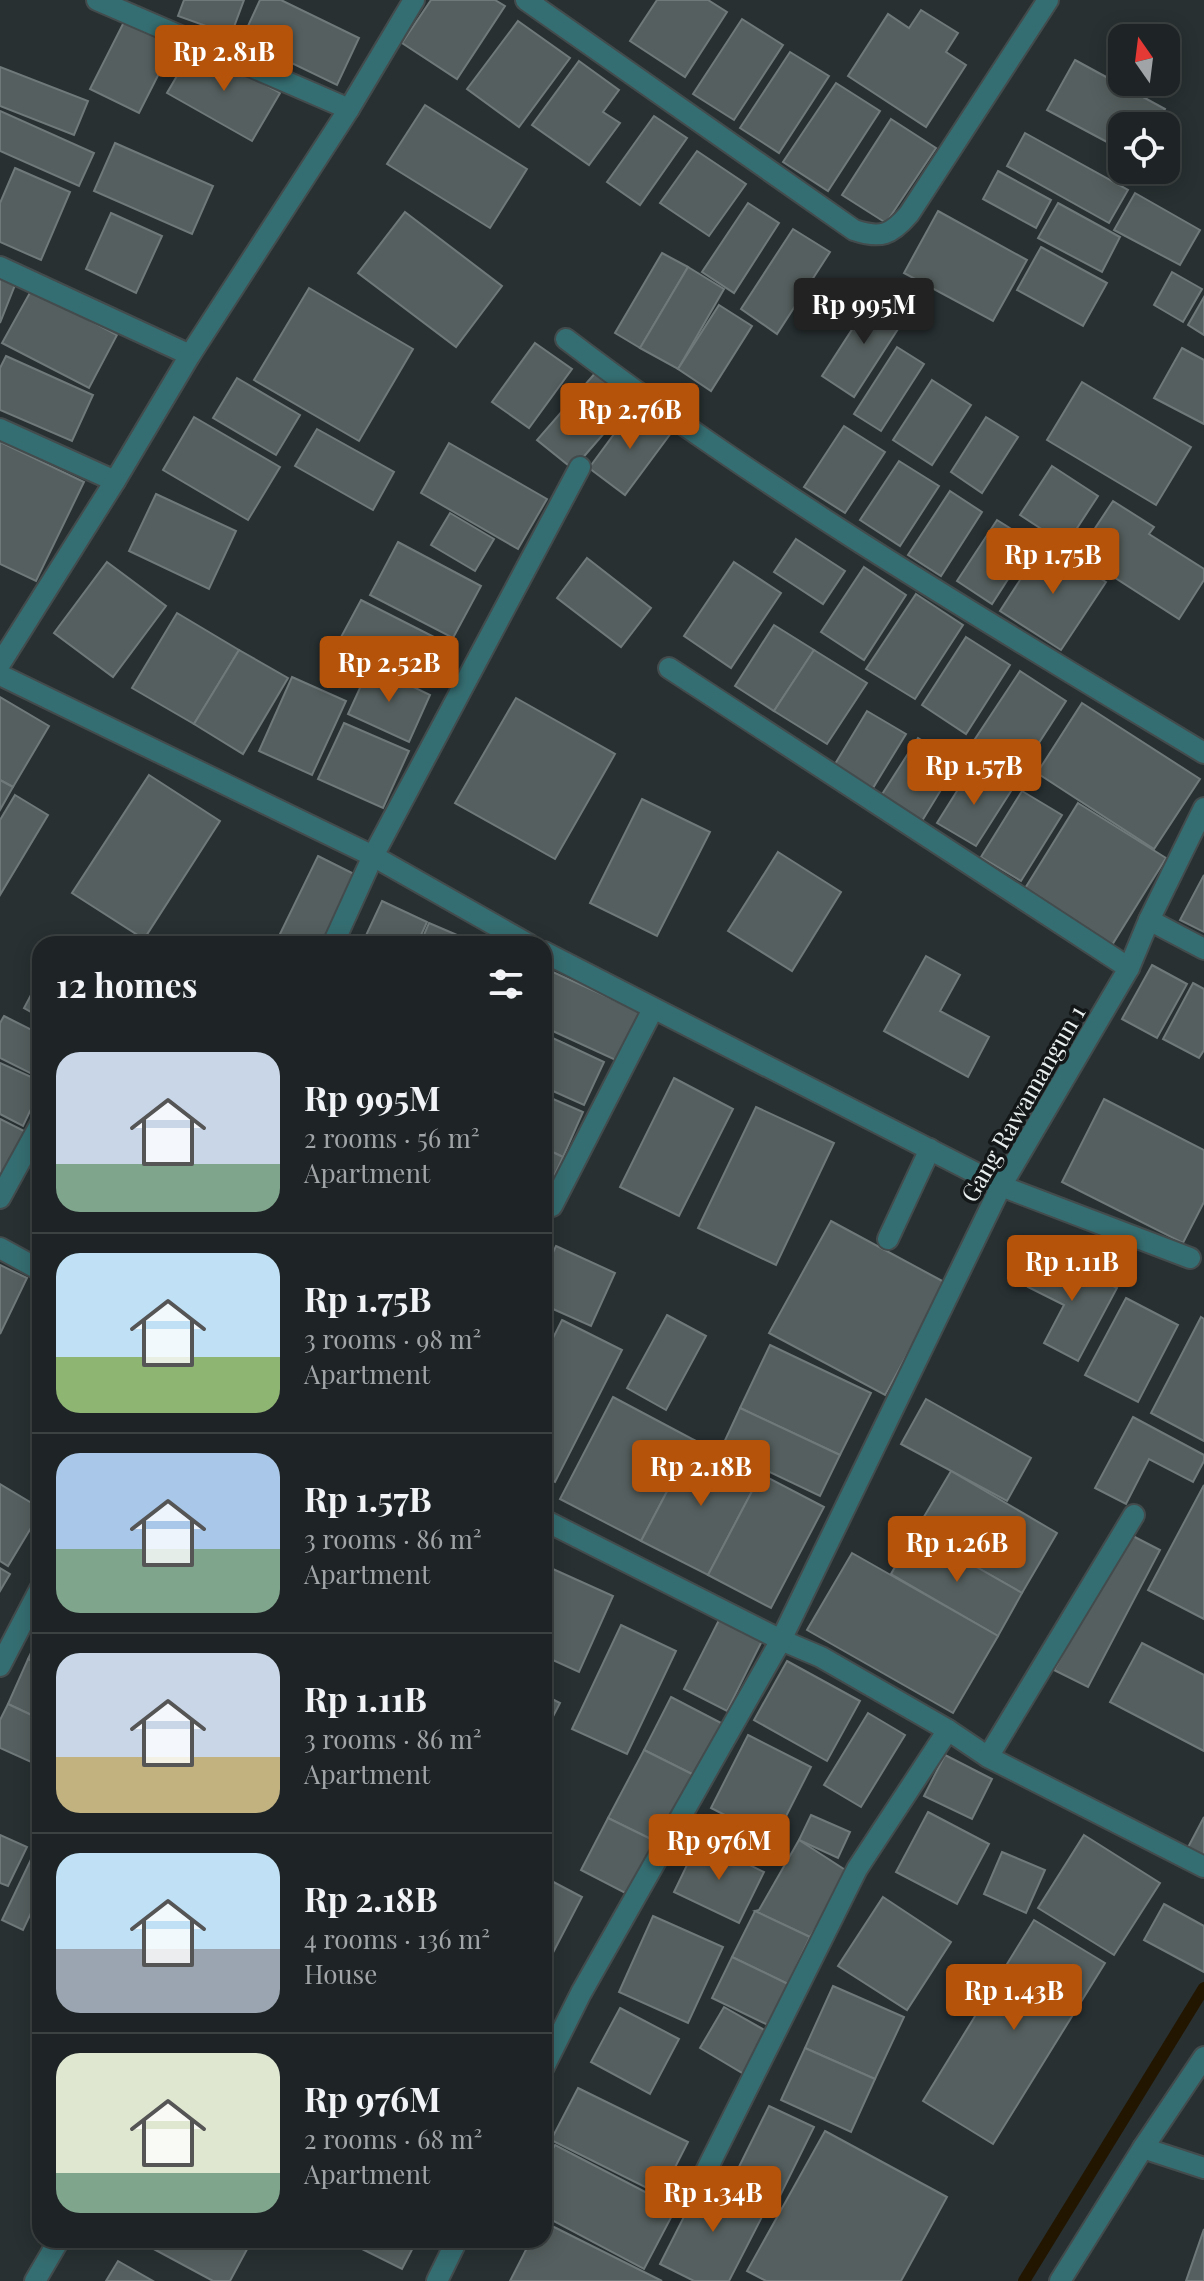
<!DOCTYPE html>
<html lang="en">
<head>
<meta charset="utf-8">
<style>
	:root { --surface:#1e2425; --page:#2b3032; --text:#f1f3f6; --muted:#a1a4a7; --line:#3c4142; --accent:#b45309 }
	body { margin:0; font-family:"Playfair Display",serif; background:var(--page); color:var(--text); height:100vh; display:flex; flex-direction:column; font-size:30px; white-space:nowrap }
	* { box-sizing:border-box; margin:0 }
	p { font-size:26px; color:var(--muted) }
	.icon { flex:none; width:44px; height:44px; fill:none; stroke:currentColor; stroke-width:2; stroke-linecap:round; stroke-linejoin:round }
	.map { position:relative; flex:1; overflow:hidden }
	.details { position:absolute; left:32px; top:936px; width:520px; height:1312px; display:flex; flex-direction:column; background:var(--surface); border-radius:24px; box-shadow:0 4px 20px #0003,0 0 0 2px var(--line) }
	.details>* { flex:none }
	.needle { width:52px; rotate:346deg }
	.buttons { position:absolute; left:1108px; top:24px; display:grid; gap:16px }
	.buttons a { display:grid; place-items:center; width:72px; height:72px; border-radius:16px; background:var(--surface); box-shadow:0 4px 20px #0003,0 0 0 2px var(--line); font-size:40px }
	.price { position:absolute; translate:-50% -68px; padding:0 18px; border-radius:8px; background:var(--accent); color:#fff; font-size:26px; line-height:52px; filter:drop-shadow(0 2px 4px #0008) }
	.price::after { content:''; position:absolute; left:50%; top:48px; width:24px; height:18px; margin-left:-12px; background:inherit; clip-path:polygon(0 0,100% 0,50% 100%) }
	.price.on { background:#222; color:#fff }
	ul { padding:0; list-style:none }
	li { display:flex; align-items:center; gap:24px; height:200px; padding:0 24px }
	li+li { border-top:2px solid var(--line) }
	li span { display:grid; place-items:center; flex:none; width:224px; height:160px; border-radius:24px; color:#555 }
	li>.icon { margin-inline-start:auto }
	span .icon { width:96px; height:96px; fill:#fffc; stroke-width:1 }
	li b { font-size:34px }
	h2 { display:flex; justify-content:space-between; align-items:center; height:96px; padding:0 24px; font-size:34px }
	.map>svg:first-child { display:block }
	.lines { fill:none; stroke-linecap:round; stroke-linejoin:round }
	.stream { stroke:#231600; stroke-width:12 }
	.building { fill:#565f5f; stroke:#70797a; stroke-width:2 }
	.minor-casing { stroke:#434b4c; stroke-width:24 }
	.tertiary-casing { stroke:#434b4c; stroke-width:24 }
	.minor { stroke:#356e72; stroke-width:20 }
	.tertiary { stroke:#356e72; stroke-width:20 }
	.labels { text-anchor:middle; dominant-baseline:central; stroke-width:7; stroke-linejoin:round; paint-order:stroke }
	.street-label { font-size:24px; fill:#e9efef; stroke:#141718 }
</style>
</head>
<body>
<div class="map">
<svg width="1204" height="2281" viewBox="0 0 1204 2281">
	<rect width="100%" height="100%" fill="#283031"/>
	<g class="lines">
		<path class="stream" d="M1024,2281L1204,1988"/>
	</g>
	<g class="building">
		<path d="M184,0H244L231,35L178,16Z"/>
		<path d="M260,0H281L359,38L337,85L242,39Z"/>
		<path d="M431,0H495L505,6L457,79L402,43Z"/>
		<path d="M657,0H708L727,12L685,77L630,41Z"/>
		<path d="M921,10L958,33L946,52L966,65L926,127L848,76L888,14L909,28Z"/>
		<path d="M127,16L176,40L139,113L90,89Z"/>
		<path d="M742,19L783,45L734,120L693,94Z"/>
		<path d="M518,21L570,58L519,127L467,89Z"/>
		<path d="M195,45L280,93L252,141L167,93Z"/>
		<path d="M790,52L829,76L779,153L740,128Z"/>
		<path d="M1075,60L1165,109L1156,126H1122V150L1047,110Z"/>
		<path d="M579,61L619,90L603,112L620,123L589,165L532,125Z"/>
		<path d="M0,67L88,101L74,135L0,106Z"/>
		<path d="M836,83L880,111L828,191L783,162Z"/>
		<path d="M425,105L527,169L490,228L387,164Z"/>
		<path d="M0,111L94,153L79,186L0,151Z"/>
		<path d="M654,116L687,138L640,205L607,182Z"/>
		<path d="M891,119L936,148L886,223L842,195Z"/>
		<path d="M1025,133L1128,190L1109,223L1007,166Z"/>
		<path d="M115,143L213,186L192,234L94,191Z"/>
		<path d="M697,151L746,184L709,236L660,203Z"/>
		<path d="M15,168L70,192L41,260L0,242V203Z"/>
		<path d="M998,171L1051,200L1036,228L983,199Z"/>
		<path d="M1135,193L1200,230L1180,265L1114,230Z"/>
		<path d="M748,203L779,223L734,293L702,272Z"/>
		<path d="M1058,203L1120,237L1102,272L1038,238Z"/>
		<path d="M938,211L1027,260L993,321L904,273Z"/>
		<path d="M405,212L502,286L456,347L358,273Z"/>
		<path d="M111,213L162,236L136,293L86,269Z"/>
		<path d="M793,229L830,252L777,334L741,309Z"/>
		<path d="M1041,247L1107,283L1083,326L1017,290Z"/>
		<path d="M662,253L688,267L640,348L615,333Z"/>
		<path d="M688,267L724,289L678,369L640,348Z"/>
		<path d="M1172,272L1202,289L1183,322L1154,305Z"/>
		<path d="M0,279L15,285L0,323Z"/>
		<path d="M309,288L413,349L359,441L254,380Z"/>
		<path d="M32,289L117,335L89,388L2,343Z"/>
		<path d="M875,294L907,315L854,397L822,376Z"/>
		<path d="M1204,297V335L1188,325Z"/>
		<path d="M719,305L752,326L711,391L678,369Z"/>
		<path d="M535,343L572,369L529,428L492,402Z"/>
		<path d="M897,347L924,364L881,431L854,414Z"/>
		<path d="M1182,348L1204,360V424L1154,398Z"/>
		<path d="M6,356L93,395L72,441L0,410V368Z"/>
		<path d="M597,371L632,401L573,469L537,440Z"/>
		<path d="M237,378L300,415L276,455L213,418Z"/>
		<path d="M932,380L971,405L932,465L893,440Z"/>
		<path d="M1082,382L1191,447L1156,505L1047,440Z"/>
		<path d="M634,407L671,433L625,495L589,468Z"/>
		<path d="M194,417L280,467L248,520L163,470Z"/>
		<path d="M986,417L1018,437L982,493L951,472Z"/>
		<path d="M844,426L885,452L845,513L804,487Z"/>
		<path d="M317,429L394,472L373,510L295,466Z"/>
		<path d="M0,442L84,482L36,581L0,564Z"/>
		<path d="M449,443L547,499L518,549L421,493Z"/>
		<path d="M899,461L939,486L900,546L860,520Z"/>
		<path d="M1052,466L1098,496L1066,545L1020,515Z"/>
		<path d="M950,491L982,512L941,576L908,555Z"/>
		<path d="M156,494L236,531L209,589L129,551Z"/>
		<path d="M1113,501L1154,527L1149,534L1204,569V580L1179,619L1078,554Z"/>
		<path d="M450,513L494,539L475,571L431,545Z"/>
		<path d="M997,520L1032,542L992,604L957,581Z"/>
		<path d="M796,539L845,571L823,604L774,572Z"/>
		<path d="M398,542L481,586L453,638L370,595Z"/>
		<path d="M1044,543L1106,582L1061,650L1000,611Z"/>
		<path d="M587,558L651,608L621,647L557,598Z"/>
		<path d="M107,562L166,606L113,677L54,633Z"/>
		<path d="M734,562L781,593L731,668L684,636Z"/>
		<path d="M864,567L906,595L864,660L821,632Z"/>
		<path d="M916,594L963,625L915,699L866,669Z"/>
		<path d="M361,600L436,638L415,678L340,639Z"/>
		<path d="M177,613L239,650L194,724L132,688Z"/>
		<path d="M774,625L814,650L774,711L735,686Z"/>
		<path d="M966,637L1010,665L966,734L922,705Z"/>
		<path d="M239,650L288,678L243,754L194,724Z"/>
		<path d="M814,650L867,683L827,744L774,711Z"/>
		<path d="M370,666L430,695L409,742L348,714Z"/>
		<path d="M1020,671L1066,701L1022,769L975,739Z"/>
		<path d="M292,677L346,701L312,775L259,751Z"/>
		<path d="M0,697L49,726L13,787L0,780Z"/>
		<path d="M516,698L615,754L555,859L455,803Z"/>
		<path d="M1082,703L1200,779L1154,849L1037,773Z"/>
		<path d="M867,711L906,734L873,788L835,764Z"/>
		<path d="M344,723L409,751L383,808L318,779Z"/>
		<path d="M918,738L958,762L922,821L881,796Z"/>
		<path d="M972,767L1011,791L976,846L937,823Z"/>
		<path d="M149,775L220,821L144,939L72,893Z"/>
		<path d="M0,780L13,787L0,810Z"/>
		<path d="M1022,791L1062,815L1021,881L981,857Z"/>
		<path d="M15,795L48,815L0,895V820Z"/>
		<path d="M642,799L710,832L657,936L590,903Z"/>
		<path d="M1078,803L1166,858L1112,945L1024,890Z"/>
		<path d="M778,852L841,892L792,971L728,931Z"/>
		<path d="M318,856L360,877L326,944H290L278,938Z"/>
		<path d="M1204,875V932L1180,920Z"/>
		<path d="M382,901L427,922L417,944H362Z"/>
		<path d="M429,923L478,944H420Z"/>
		<path d="M926,956L960,975L940,1011L989,1037L968,1077L884,1031Z"/>
		<path d="M1152,965L1187,984L1157,1038L1122,1019Z"/>
		<path d="M544,968L643,1013L620,1062L544,1027Z"/>
		<path d="M40,978V1017L24,1008Z"/>
		<path d="M1193,983L1204,989V1050L1199,1058L1163,1039Z"/>
		<path d="M4,1016L40,1034V1078L0,1058V1023Z"/>
		<path d="M544,1034L604,1062L584,1105L544,1087Z"/>
		<path d="M0,1063L40,1081V1090L23,1126L0,1114Z"/>
		<path d="M674,1078L733,1109L679,1216L620,1187Z"/>
		<path d="M544,1095L583,1112L563,1157L544,1148Z"/>
		<path d="M1104,1099L1204,1150V1202L1183,1243L1062,1182Z"/>
		<path d="M756,1107L834,1143L776,1265L698,1228Z"/>
		<path d="M0,1119L28,1133L0,1185Z"/>
		<path d="M544,1148L563,1157L544,1198Z"/>
		<path d="M831,1221L946,1283L885,1395L769,1333Z"/>
		<path d="M556,1246L615,1273L591,1326L544,1305V1272Z"/>
		<path d="M1047,1251L1117,1288L1078,1361L1044,1343L1064,1305L1028,1287Z"/>
		<path d="M0,1265L27,1278L0,1334Z"/>
		<path d="M1126,1298L1178,1325L1138,1402L1085,1375Z"/>
		<path d="M667,1315L706,1336L666,1410L627,1388Z"/>
		<path d="M1201,1317L1204,1319V1441L1151,1413Z"/>
		<path d="M562,1320L622,1350L555,1482L544,1476V1356Z"/>
		<path d="M770,1345L871,1393L840,1455L740,1408Z"/>
		<path d="M613,1397L694,1440L641,1541L560,1499Z"/>
		<path d="M926,1399L1031,1458L1007,1501L901,1444Z"/>
		<path d="M740,1408L840,1455L820,1496L721,1449Z"/>
		<path d="M1133,1417L1204,1455V1461L1193,1482L1149,1459L1126,1504L1095,1488Z"/>
		<path d="M694,1440L761,1474L708,1575L641,1541Z"/>
		<path d="M951,1471L1057,1533L1022,1593L915,1532Z"/>
		<path d="M761,1474L824,1507L771,1608L708,1575Z"/>
		<path d="M0,1484L40,1508V1513L8,1566L0,1561Z"/>
		<path d="M1204,1485V1619L1148,1590Z"/>
		<path d="M915,1532L1022,1593L998,1636L891,1574Z"/>
		<path d="M1127,1533L1160,1550L1088,1687L1054,1670Z"/>
		<path d="M852,1553L998,1636L953,1713L807,1630Z"/>
		<path d="M544,1565L613,1596L579,1672L544,1656Z"/>
		<path d="M0,1568L10,1574L0,1591Z"/>
		<path d="M719,1620L762,1641L727,1711L684,1689Z"/>
		<path d="M621,1625L676,1651L627,1754L572,1729Z"/>
		<path d="M40,1634V1665L28,1659Z"/>
		<path d="M1142,1643L1204,1675V1751L1110,1702Z"/>
		<path d="M28,1659L40,1665V1719L8,1704Z"/>
		<path d="M787,1661L860,1701L827,1761L754,1720Z"/>
		<path d="M544,1695L560,1703L544,1734Z"/>
		<path d="M671,1697L723,1724L696,1776L644,1750Z"/>
		<path d="M8,1704L40,1719V1766L0,1748V1720Z"/>
		<path d="M868,1713L905,1735L861,1807L824,1785Z"/>
		<path d="M748,1735L811,1767L774,1840L711,1808Z"/>
		<path d="M644,1750L696,1776L661,1844L608,1818Z"/>
		<path d="M945,1755L992,1779L972,1819L924,1796Z"/>
		<path d="M928,1812L989,1844L957,1904L896,1872Z"/>
		<path d="M811,1815L850,1832L838,1858L799,1840Z"/>
		<path d="M1204,1817V1861L1186,1851Z"/>
		<path d="M608,1818L661,1844L633,1897L581,1870Z"/>
		<path d="M0,1835L27,1847L8,1886L0,1883Z"/>
		<path d="M1084,1835L1160,1883L1114,1955L1038,1908Z"/>
		<path d="M699,1840L764,1872L739,1923L674,1892Z"/>
		<path d="M799,1840L850,1873L810,1937L755,1911L759,1910Z"/>
		<path d="M1002,1852L1045,1870L1026,1913L984,1894Z"/>
		<path d="M34,1853L40,1856V1894L23,1930L2,1920Z"/>
		<path d="M544,1877L582,1897L544,1970Z"/>
		<path d="M883,1897L951,1942L907,2010L838,1966Z"/>
		<path d="M1164,1904L1204,1926V1972L1144,1940Z"/>
		<path d="M755,1911L810,1937L788,1984L732,1957Z"/>
		<path d="M653,1916L723,1947L688,2023L619,1992Z"/>
		<path d="M1034,1920L1105,1963L993,2144L923,2101Z"/>
		<path d="M732,1957L788,1984L768,2025L712,1998Z"/>
		<path d="M833,1986L904,2017L875,2079L805,2048Z"/>
		<path d="M724,2007L768,2032L744,2074L700,2048Z"/>
		<path d="M620,2008L679,2039L650,2094L591,2062Z"/>
		<path d="M805,2048L875,2079L851,2132L781,2100Z"/>
		<path d="M578,2088L688,2142L661,2195L551,2140Z"/>
		<path d="M769,2106L814,2127L777,2202L732,2181Z"/>
		<path d="M825,2131L947,2197L901,2281H766L747,2271Z"/>
		<path d="M555,2145L676,2208L644,2269L544,2216V2165Z"/>
		<path d="M704,2177L766,2209L729,2281H694L660,2264Z"/>
		<path d="M544,2222L662,2281H510L531,2240H544Z"/>
		<path d="M1204,2229V2281H1186Z"/>
		<path d="M137,2240H252L230,2281H213Z"/>
		<path d="M344,2240H417L402,2269Z"/>
		<path d="M118,2261L153,2281H106Z"/>
	</g>
	<g class="lines">
		<defs>
			<g id="minor">
				<path d="M97,0L349,109"/>
				<path d="M526,0L854,230C881,239 891,235 909,214L1048,0"/>
				<path d="M0,267L190,355"/>
				<path d="M566,339C768,493 987,622 1204,753"/>
				<path d="M0,429L115,481"/>
				<path d="M0,664L115,481L190,355L349,109L414,0"/>
				<path d="M669,668L1129,968"/>
				<path d="M0,675L373,856L528,944"/>
				<path d="M1149,920L1204,949"/>
				<path d="M333,944L373,856L580,467"/>
				<path d="M544,952L1001,1186L1190,1258"/>
				<path d="M0,1198L40,1125"/>
				<path d="M552,1206L653,1009"/>
				<path d="M888,1239L930,1149"/>
				<path d="M0,1248L40,1270"/>
				<path d="M544,1520L781,1640L821,1657L948,1730L988,1757L1204,1867"/>
				<path d="M0,1666L40,1589"/>
				<path d="M988,1757L1134,1515"/>
				<path d="M544,2067L581,1993L781,1640L1001,1186L1129,968L1149,920L1204,808"/>
				<path d="M1143,2148L1204,2168"/>
				<path d="M695,2193L857,1869L948,1730"/>
				<path d="M35,2281L59,2240"/>
				<path d="M437,2281L457,2240"/>
			</g>
			<path id="tertiary" d="M1060,2281L1143,2148L1204,2057"/>
		</defs>
		<use href="#minor" class="minor-casing"/>
		<use href="#tertiary" class="tertiary-casing"/>
		<use href="#minor" class="minor"/>
		<use href="#tertiary" class="tertiary"/>
	</g>
	<g class="labels">
		<g class="street-label">
			<text transform="translate(1022 1103) rotate(-60)">Gang Rawamangun 1</text>
		</g>
	</g>
</svg>
<div class="buttons">
<a><svg class="needle" viewBox="-14 -14 28 28"><path d="M0-13l5 13h-10z" fill="#e53935"/><path d="M0 13l5-13h-10z" fill="#a1a4a7"/></svg></a>
<a><svg class="icon" aria-label="locate" viewBox="0 0 24 24"><circle cx="12" cy="12" r="6"/><path d="M12 2v4M12 18v4M2 12h4M18 12h4"/></svg></a>
</div>
<b class="price" style="left:224px;top:93px">Rp 2.81B</b>
<b class="price on" style="left:864px;top:346px">Rp 995M</b>
<b class="price" style="left:630px;top:451px">Rp 2.76B</b>
<b class="price" style="left:1053px;top:596px">Rp 1.75B</b>
<b class="price" style="left:389px;top:704px">Rp 2.52B</b>
<b class="price" style="left:974px;top:807px">Rp 1.57B</b>
<b class="price" style="left:1072px;top:1303px">Rp 1.11B</b>
<b class="price" style="left:701px;top:1508px">Rp 2.18B</b>
<b class="price" style="left:957px;top:1584px">Rp 1.26B</b>
<b class="price" style="left:719px;top:1882px">Rp 976M</b>
<b class="price" style="left:1014px;top:2032px">Rp 1.43B</b>
<b class="price" style="left:713px;top:2234px">Rp 1.34B</b>
<section class="details">
<h2>12 homes<svg class="icon" aria-label="filters" viewBox="0 0 24 24"><path d="M4 7h16M4 17h16"/><circle cx="9" cy="7" r="2"/><circle cx="15" cy="17" r="2"/></svg></h2>
<ul>
<li><span style="background:linear-gradient(#c9d6e8 70%,#7fa58c 0)"><svg class="icon" aria-label="home" viewBox="0 0 24 24"><path d="M3 11l9-7 9 7M6 9v11h12V9"/></svg></span><div><b>Rp 995M</b><p>2 rooms · 56 m²</p><p>Apartment</p></div></li>
<li><span style="background:linear-gradient(#bfe0f5 65%,#8fb573 0)"><svg class="icon" aria-label="home" viewBox="0 0 24 24"><path d="M3 11l9-7 9 7M6 9v11h12V9"/></svg></span><div><b>Rp 1.75B</b><p>3 rooms · 98 m²</p><p>Apartment</p></div></li>
<li><span style="background:linear-gradient(#a9c7e8 60%,#7fa58c 0)"><svg class="icon" aria-label="home" viewBox="0 0 24 24"><path d="M3 11l9-7 9 7M6 9v11h12V9"/></svg></span><div><b>Rp 1.57B</b><p>3 rooms · 86 m²</p><p>Apartment</p></div></li>
<li><span style="background:linear-gradient(#c9d6e8 65%,#c2b280 0)"><svg class="icon" aria-label="home" viewBox="0 0 24 24"><path d="M3 11l9-7 9 7M6 9v11h12V9"/></svg></span><div><b>Rp 1.11B</b><p>3 rooms · 86 m²</p><p>Apartment</p></div></li>
<li><span style="background:linear-gradient(#bfe0f5 60%,#9aa5b1 0)"><svg class="icon" aria-label="home" viewBox="0 0 24 24"><path d="M3 11l9-7 9 7M6 9v11h12V9"/></svg></span><div><b>Rp 2.18B</b><p>4 rooms · 136 m²</p><p>House</p></div></li>
<li><span style="background:linear-gradient(#dfe7d0 75%,#7fa58c 0)"><svg class="icon" aria-label="home" viewBox="0 0 24 24"><path d="M3 11l9-7 9 7M6 9v11h12V9"/></svg></span><div><b>Rp 976M</b><p>2 rooms · 68 m²</p><p>Apartment</p></div></li>
</ul>
</section>
</div>
</body>
</html>
